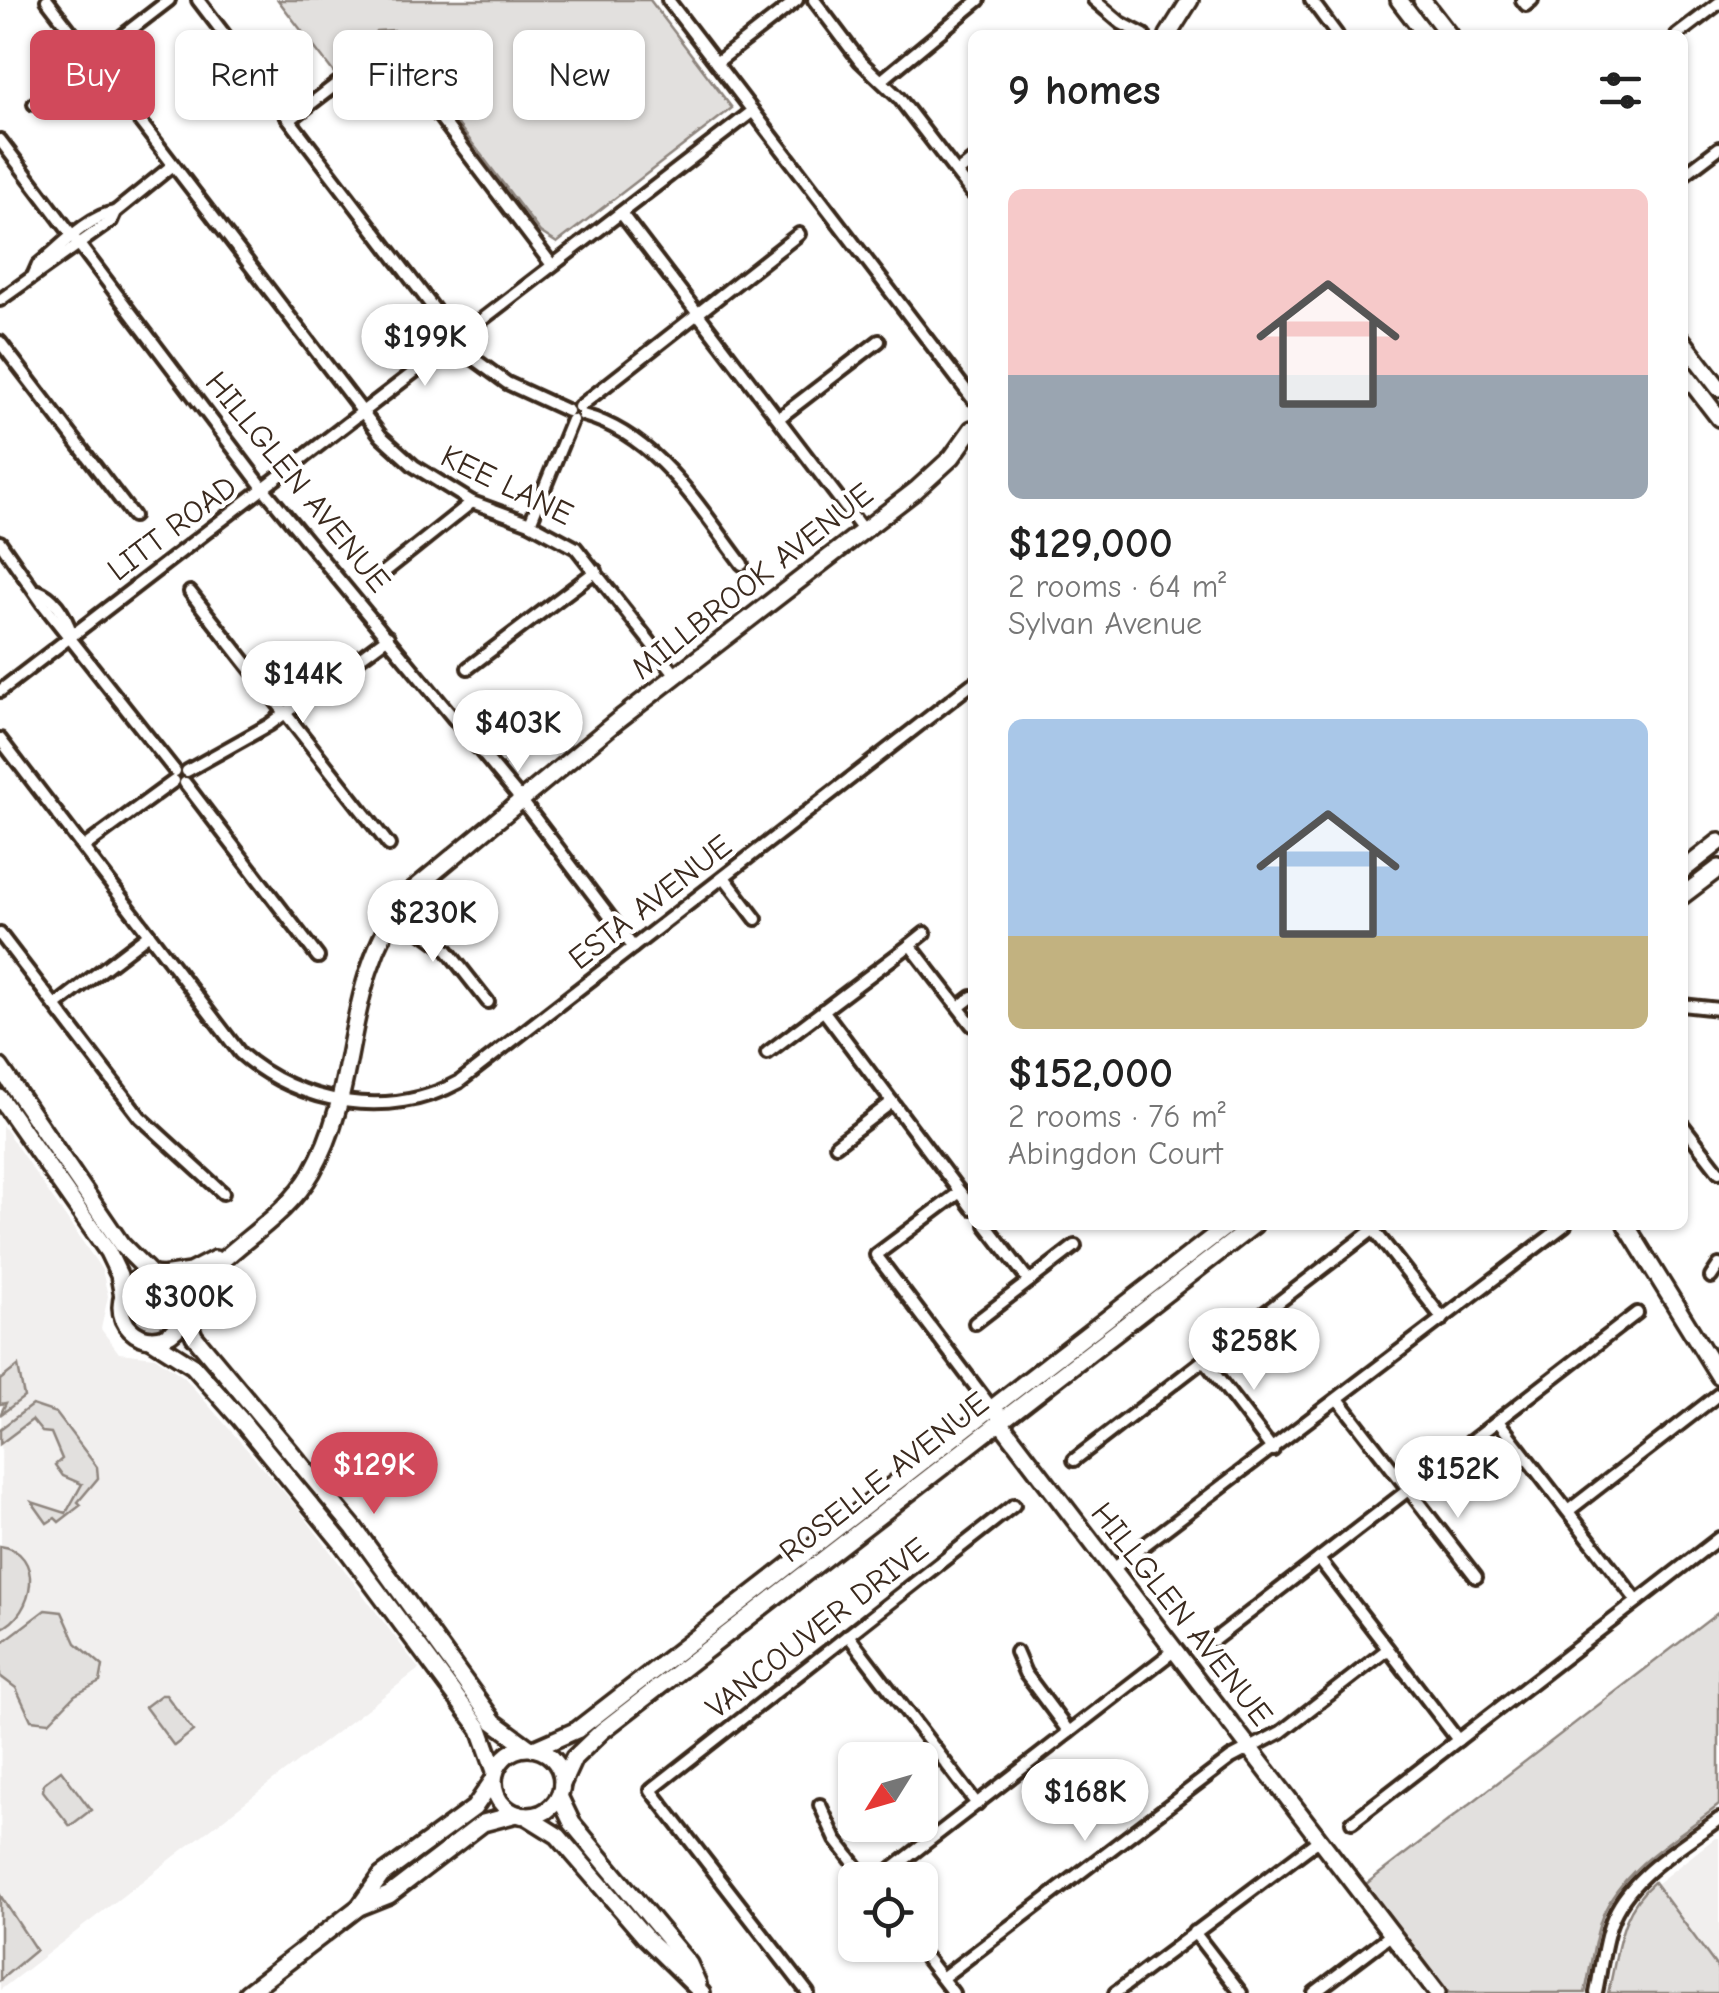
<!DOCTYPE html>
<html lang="en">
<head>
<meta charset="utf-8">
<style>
	:root { --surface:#fff; --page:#f6f6f6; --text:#222; --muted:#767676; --accent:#d1495b }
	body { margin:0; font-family:"Comic Neue",sans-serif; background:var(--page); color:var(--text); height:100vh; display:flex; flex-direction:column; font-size:38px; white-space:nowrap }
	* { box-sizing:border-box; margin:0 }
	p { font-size:32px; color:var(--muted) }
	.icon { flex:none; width:55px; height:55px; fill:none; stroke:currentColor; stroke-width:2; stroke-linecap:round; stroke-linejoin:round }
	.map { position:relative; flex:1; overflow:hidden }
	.side { position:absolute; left:968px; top:30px; width:720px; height:1200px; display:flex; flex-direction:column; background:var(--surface); border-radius:15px; box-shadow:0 2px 8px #0004 }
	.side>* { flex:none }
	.guide { position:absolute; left:30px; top:30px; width:788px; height:90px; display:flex; gap:20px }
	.needle { width:65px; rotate:233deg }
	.controls { position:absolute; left:838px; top:1742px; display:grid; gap:20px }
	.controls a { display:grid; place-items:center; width:100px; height:100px; border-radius:15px; background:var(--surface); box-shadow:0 2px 8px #0004; font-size:50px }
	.price { position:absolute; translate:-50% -85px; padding:0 22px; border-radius:35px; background:#fff; color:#222; font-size:32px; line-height:65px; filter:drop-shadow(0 2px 5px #0008) }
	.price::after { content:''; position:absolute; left:50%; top:60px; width:30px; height:22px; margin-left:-15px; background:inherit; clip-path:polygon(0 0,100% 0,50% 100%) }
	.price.on { background:var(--accent); color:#fff }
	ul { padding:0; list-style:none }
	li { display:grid; align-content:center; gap:20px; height:530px; padding:0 40px }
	li span { display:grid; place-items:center; height:310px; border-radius:15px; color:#555 }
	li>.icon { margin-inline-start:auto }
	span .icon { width:180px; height:180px; fill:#fffc; stroke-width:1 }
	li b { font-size:42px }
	h2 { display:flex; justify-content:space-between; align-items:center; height:120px; padding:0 40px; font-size:42px }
	.tag { padding:0 35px; border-radius:15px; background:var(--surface); box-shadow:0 2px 8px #0004; font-size:35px; line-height:90px }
	.tag.on { background:var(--accent); color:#fff }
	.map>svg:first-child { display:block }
	.built { fill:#f1efee }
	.green { fill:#e2e0de; stroke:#8e857e; stroke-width:2.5 }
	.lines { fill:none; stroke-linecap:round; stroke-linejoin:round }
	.street-casing { stroke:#3b2a1e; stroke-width:18 }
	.secondary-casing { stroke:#3b2a1e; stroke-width:22 }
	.street { stroke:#fff; stroke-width:10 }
	.secondary { stroke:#fff; stroke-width:15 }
	.labels { text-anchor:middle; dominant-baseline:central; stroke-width:9; stroke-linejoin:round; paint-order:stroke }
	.street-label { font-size:32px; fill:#3b2a1e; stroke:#fff }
</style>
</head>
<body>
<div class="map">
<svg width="1719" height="1993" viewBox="0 0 1719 1993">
	<rect width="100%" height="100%" fill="#fff"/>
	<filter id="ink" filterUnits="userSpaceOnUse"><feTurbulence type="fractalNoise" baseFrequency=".01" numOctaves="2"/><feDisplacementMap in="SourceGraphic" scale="20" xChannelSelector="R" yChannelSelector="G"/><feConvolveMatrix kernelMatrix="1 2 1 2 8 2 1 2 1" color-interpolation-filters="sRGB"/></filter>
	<g filter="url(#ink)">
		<g class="built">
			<path d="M2,1125L102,1270L108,1296L101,1329L119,1353L155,1357L184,1377L296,1506L419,1669L0,1990Z"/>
			<path d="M1715,1838H1719V1970L1656,1884Z"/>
		</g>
		<g class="green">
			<path d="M278,0H650L732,108L557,243L540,232L405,55L394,30L376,31L362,51L334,73Z"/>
			<circle cx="153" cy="1306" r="23"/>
			<path d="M18,1366L24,1397L0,1415L6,1403L0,1404V1380Z"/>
			<path d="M32,1405L56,1413L97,1467L98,1478L78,1502L81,1505L59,1522L55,1518L47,1523L32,1502L66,1513L82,1484L63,1476L55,1465L62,1459L51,1433L42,1432L32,1420L0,1444V1429Z"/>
			<path d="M0,1546C45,1551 35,1615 0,1629Z"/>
			<path d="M45,1610L62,1612L76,1643L103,1666L100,1682L75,1695L49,1722L31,1720L16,1688L0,1676V1644Z"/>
			<path d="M1719,1612V1805C1679,1837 1622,1867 1602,1917C1593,1941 1591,1968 1585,1993H1449L1366,1884Z"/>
			<path d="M161,1695H166L193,1731L174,1746L145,1707Z"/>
			<path d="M61,1770L91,1810L70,1826L43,1791L44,1783Z"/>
			<path d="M1654,1882L1719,1970V1993H1608C1619,1950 1618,1913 1654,1882Z"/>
			<path d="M0,1895L36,1950L0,1980Z"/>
		</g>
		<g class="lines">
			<defs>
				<g id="street">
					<path d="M47,0L381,436L414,466L472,502L530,523L576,548L676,675"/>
					<path d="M198,0L470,356L507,383L568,411"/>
					<path d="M668,0L972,398"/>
					<path d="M814,0L860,61L899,98L972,193"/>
					<path d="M1094,0L1121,23L1144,35"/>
					<path d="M1311,0L1337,35"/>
					<path d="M1522,0L1526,5L1532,0"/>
					<path d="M1677,35L1719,3"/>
					<path d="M716,63L797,0"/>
					<path d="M882,80L979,0"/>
					<path d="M34,104L169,0"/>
					<path d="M291,119L386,46L552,265"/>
					<path d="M0,140L264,489L522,801L633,947"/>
					<path d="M957,173L972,161"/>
					<path d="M1682,176L1719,148"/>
					<path d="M621,213L863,530"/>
					<path d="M34,274L38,265C59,248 88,216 115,212"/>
					<path d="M0,300L111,221L115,212L173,165"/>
					<path d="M0,342L133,516"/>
					<path d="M579,407L799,234"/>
					<path d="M583,415C657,435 698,506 742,564"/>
					<path d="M779,418L879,341"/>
					<path d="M530,523L572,420"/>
					<path d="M0,542L43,604L175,771"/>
					<path d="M383,573L472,502"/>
					<path d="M38,591C56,598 66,617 72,635"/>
					<path d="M190,592L389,845"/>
					<path d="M468,668L596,571"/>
					<path d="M0,691L753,111"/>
					<path d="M0,739L240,1053C299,1105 390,1120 459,1082L972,684"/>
					<path d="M187,771L269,725L388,637"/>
					<path d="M185,783L318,957"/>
					<path d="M84,847L174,781"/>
					<path d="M724,877L756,919"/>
					<path d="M394,912L447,950L488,1002"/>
					<path d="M925,933L910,945L972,1025"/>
					<path d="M0,934L140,1117L223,1193"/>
					<path d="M1682,1005L1719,1009"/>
					<path d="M55,1006L149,934"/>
					<path d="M959,1007L972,997"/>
					<path d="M823,1010L972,1208"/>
					<path d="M767,1053L910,945"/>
					<path d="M1682,1124L1719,1172"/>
					<path d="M836,1145L892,1102"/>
					<path d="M960,1192L876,1255L991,1407"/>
					<path d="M986,1225L1029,1281"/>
					<path d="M1373,1229L1443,1319"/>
					<path d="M1711,1277L1719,1265"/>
					<path d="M975,1323L1075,1246"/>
					<path d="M1204,1360L1273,1450"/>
					<path d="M1339,1400L1476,1577"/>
					<path d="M1498,1421L1637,1601"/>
					<path d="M1074,1460L1379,1225"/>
					<path d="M1568,1511L1719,1394"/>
					<path d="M1319,1559L1458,1740"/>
					<path d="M1113,1569L1565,1225"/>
					<path d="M848,1635L977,1804"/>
					<path d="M1214,1640L1637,1313"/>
					<path d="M1016,1652L1025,1673L1069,1732"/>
					<path d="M820,1805L836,1840L867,1880"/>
					<path d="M1352,1822L1719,1538"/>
					<path d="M878,1880L1175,1650"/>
					<path d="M1194,1932L1241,1993"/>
					<path d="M916,1945L953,1993"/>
					<path d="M942,1978L1231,1758L1281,1732L1388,1649"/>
					<path d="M808,1993L651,1790L1014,1505"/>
					<path d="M1115,1993L1320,1839"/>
					<path d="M1314,1993L1392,1934"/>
					<path d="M1596,1993C1601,1970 1603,1945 1611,1923C1628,1876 1682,1847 1719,1819"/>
				</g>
				<g id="secondary">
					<path d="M1399,0L1426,35"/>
					<path d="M1422,0L1449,35"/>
					<path d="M1168,35L1190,0"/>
					<path d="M1682,340L1719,388"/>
					<path d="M1682,370L1719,418"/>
					<path d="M1682,871L1719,842"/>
					<path d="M1682,896L1719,868"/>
					<path d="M0,1067L121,1244L152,1275"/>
					<path d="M0,1098L108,1252L119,1275L123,1297"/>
					<path d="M1626,1225L1719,1376"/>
					<circle cx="153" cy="1307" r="32"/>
					<path d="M162,1276L190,1272L215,1259"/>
					<path d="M185,1304C217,1250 281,1226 312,1172C363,1083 339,986 408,894L617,721L916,490L952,457L972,429"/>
					<path d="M185,1311L194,1336L354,1528L494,1722L528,1747"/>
					<path d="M152,1340L193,1366L240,1419L341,1542L480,1729L495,1771"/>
					<path d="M999,1415L1000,1422L1437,1993"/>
					<circle cx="528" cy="1782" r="34"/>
					<path d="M536,1748L577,1730L1228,1225"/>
					<path d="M562,1784L574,1758L602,1731L1254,1225"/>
					<path d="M559,1796L572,1823L689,1964L698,1984"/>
					<path d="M526,1816L558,1836L646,1938L702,1993"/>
					<path d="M359,1907L381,1876L474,1808L494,1779"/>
					<path d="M247,1993L359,1907L389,1895L483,1823L517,1814"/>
				</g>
			</defs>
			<use href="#street" class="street-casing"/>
			<use href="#secondary" class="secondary-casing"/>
			<use href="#street" class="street"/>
			<use href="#secondary" class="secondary"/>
		</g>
	</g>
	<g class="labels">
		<g class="street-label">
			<text transform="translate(298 482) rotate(51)">HILLGLEN AVENUE</text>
			<text transform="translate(507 485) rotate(26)">KEE LANE</text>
			<text transform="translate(172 528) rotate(-37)">LITT ROAD</text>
			<text transform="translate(752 581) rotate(-38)">MILLBROOK AVENUE</text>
			<text transform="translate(650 902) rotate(-38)">ESTA AVENUE</text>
			<text transform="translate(884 1477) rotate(-38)">ROSELLE AVENUE</text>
			<text transform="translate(1182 1614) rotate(52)">HILLGLEN AVENUE</text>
			<text transform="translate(817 1628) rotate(-38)">VANCOUVER DRIVE</text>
		</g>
	</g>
</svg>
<div class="controls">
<a><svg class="needle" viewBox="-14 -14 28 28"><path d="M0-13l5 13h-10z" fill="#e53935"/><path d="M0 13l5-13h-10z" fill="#767676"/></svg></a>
<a><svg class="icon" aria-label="locate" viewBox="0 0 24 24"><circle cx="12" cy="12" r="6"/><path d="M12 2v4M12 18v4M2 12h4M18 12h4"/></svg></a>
</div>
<b class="price" style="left:425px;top:389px">$199K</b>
<b class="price" style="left:303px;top:726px">$144K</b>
<b class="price" style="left:518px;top:775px">$403K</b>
<b class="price" style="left:433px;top:965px">$230K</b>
<b class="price" style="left:189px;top:1349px">$300K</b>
<b class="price" style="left:1254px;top:1393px">$258K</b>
<b class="price on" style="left:374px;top:1517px">$129K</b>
<b class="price" style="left:1458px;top:1521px">$152K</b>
<b class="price" style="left:1085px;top:1844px">$168K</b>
<div class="guide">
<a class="tag on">Buy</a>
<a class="tag">Rent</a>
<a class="tag">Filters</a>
<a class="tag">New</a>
</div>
<section class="side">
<h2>9 homes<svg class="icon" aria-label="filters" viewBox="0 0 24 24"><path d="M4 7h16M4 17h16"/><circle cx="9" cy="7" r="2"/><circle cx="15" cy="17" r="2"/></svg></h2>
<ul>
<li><span style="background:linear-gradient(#f6c9c9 60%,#9aa5b1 0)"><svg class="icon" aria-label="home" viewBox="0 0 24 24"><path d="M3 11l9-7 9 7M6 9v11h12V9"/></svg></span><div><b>$129,000</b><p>2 rooms · 64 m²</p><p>Sylvan Avenue</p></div></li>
<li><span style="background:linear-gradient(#a9c7e8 70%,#c2b280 0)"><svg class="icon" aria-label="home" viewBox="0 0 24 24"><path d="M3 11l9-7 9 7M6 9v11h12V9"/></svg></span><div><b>$152,000</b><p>2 rooms · 76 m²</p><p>Abingdon Court</p></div></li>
</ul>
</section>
</div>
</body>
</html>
